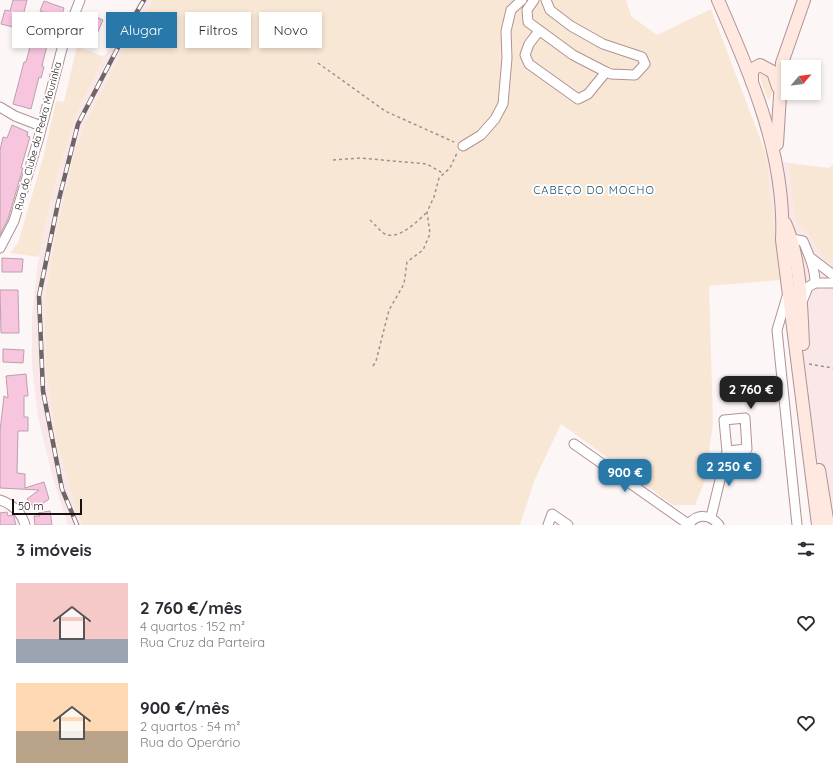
<!DOCTYPE html>
<html lang="pt">
<head>
<meta charset="utf-8">
<style>
	:root { --surface:#fff; --page:#f7f7f7; --text:#2b2b33; --muted:#7c7c81; --accent:#2879aa }
	body { margin:0; font-family:Quicksand,sans-serif; background:var(--page); color:var(--text); height:100vh; display:flex; flex-direction:column; font-size:15px; white-space:nowrap }
	* { box-sizing:border-box; margin:0 }
	p { font-size:13px; color:var(--muted) }
	.icon { flex:none; width:22px; height:22px; fill:none; stroke:currentColor; stroke-width:2; stroke-linecap:round; stroke-linejoin:round }
	.map { position:relative; height:525px; overflow:hidden }
	.side { display:flex; flex-direction:column; background:var(--surface); flex:1 }
	.side>* { flex:none }
	.hud { position:absolute; left:12px; top:12px; width:400px; height:36px; display:flex; gap:8px }
	.needle { width:26px; rotate:61deg }
	.tools { position:absolute; left:781px; top:60px; display:grid; gap:8px }
	.tools a { display:grid; place-items:center; width:40px; height:40px; border-radius:0px; background:var(--surface); box-shadow:0 2px 6px #0003; font-size:20px }
	.scale { position:absolute; left:12px; bottom:10px; width:70px; box-sizing:border-box; padding-left:4px; border:2px solid #1b1011; border-top:0; font-size:11px; line-height:14px; white-space:nowrap; color:#1b1011; -webkit-text-stroke:3px #fff; paint-order:stroke }
	.price { position:absolute; translate:-50% -34px; padding:0 9px; border-radius:8px; background:var(--accent); color:#fff; font-size:13px; line-height:26px; filter:drop-shadow(0 1px 2px #0008) }
	.price::after { content:''; position:absolute; left:50%; top:24px; width:12px; height:9px; margin-left:-6px; background:inherit; clip-path:polygon(0 0,100% 0,50% 100%) }
	.price.current { background:#222; color:#fff }
	ul { padding:0; list-style:none }
	li { display:flex; align-items:center; gap:12px; height:100px; padding:0 16px }
	li span { display:grid; place-items:center; flex:none; width:112px; height:80px; border-radius:0px; color:#555 }
	li>.icon { margin-inline-start:auto }
	span .icon { width:48px; height:48px; fill:#fffc; stroke-width:1 }
	li b { font-size:17px }
	h2 { display:flex; justify-content:space-between; align-items:center; height:48px; padding:0 16px; font-size:17px }
	.pill { padding:0 14px; border-radius:0px; background:var(--surface); box-shadow:0 2px 6px #0003; font-size:14px; line-height:36px }
	.pill.current { background:var(--accent); color:#fff }
	.map>svg:first-child { display:block }
	.built { fill:#fae8e9 }
	.green { fill:#f9e7d5 }
	.building { fill:#f7c5de; stroke:#bb9fad }
	.lines { fill:none; stroke-linecap:round; stroke-linejoin:round }
	.street-casing { stroke:#b19294; stroke-width:11 }
	.secondary-casing { stroke:#b19294; stroke-width:14 }
	.path { stroke:#9a9191; stroke-width:1.5; stroke-dasharray:3 3; stroke-linecap:butt }
	.street { stroke:#fff; stroke-width:9 }
	.secondary { stroke:#fee8e0; stroke-width:12 }
	.rail-casing { stroke:#6f6566; stroke-width:4.5 }
	.rail { stroke:#fff; stroke-width:3; stroke-dasharray:9; stroke-linecap:butt }
	.labels { text-anchor:middle; dominant-baseline:central; stroke-width:4; stroke-linejoin:round; paint-order:stroke }
	.street-label { font-size:10px; fill:#1b1011; stroke:#fff }
	.neighbourhood-label { font-size:11px; letter-spacing:1px; fill:#124b6d; stroke:#fff }
</style>
</head>
<body>
<div class="map">
<svg width="833" height="525" viewBox="0 0 833 525">
	<rect width="100%" height="100%" fill="#fdf6f6"/>
	<g class="built">
		<path d="M140,0H153L129,38L87,119L74,153L53,246L44,303L46,373L57,443L78,516L82,525H68L53,479L38,417L32,366V319L37,268L53,191L76,115L104,57Z"/>
		<path d="M766,155L776,161L829,168L833,165V525H828L808,403L794,288L780,280Z"/>
	</g>
	<g class="green">
		<path d="M153,0H626L631,16L657,35L711,9L766,154L780,280L709,286L713,423L705,481L695,505H673L561,424L535,479L520,525H82L78,516L57,443L46,373L44,303L53,246L74,153L87,119L129,38Z"/>
		<path d="M77,46L104,57L76,115L53,191L39,257L10,253L18,243L44,154L56,101L64,102Z"/>
		<path d="M764,72L772,82V94L768,101L759,75Z"/>
		<path d="M788,164L829,168L833,165V265L827,263L806,230L799,225L795,218Z"/>
	</g>
	<g class="building">
		<path d="M13,0H27L23,16L28,17L25,30L1,24L5,10L10,11Z"/>
		<path d="M44,1L64,8L61,18L56,16L52,29H51L42,66L44,67L41,78L39,77L31,109L13,104L24,62H26L33,36L41,38L50,14L40,11Z"/>
		<path d="M87,13L103,20L93,43L77,36L85,14L86,15Z"/>
		<path d="M12,125L28,132L27,136L30,137L21,168H23L8,219L0,235V150L3,137L7,138Z"/>
		<path d="M2,258L23,259L22,272H2Z"/>
		<path d="M0,290H18L19,333H1Z"/>
		<path d="M3,349L24,350L23,363L3,362Z"/>
		<path d="M26,374L28,396H24V417H28V431H18L17,473L25,474V488L44,482L49,499L35,509L27,499L39,490L0,488V431L4,396L8,398L6,376Z"/>
		<path d="M50,511L52,525H35L34,516H40L38,513Z"/>
		<path d="M7,512L8,516L13,515L14,517L16,525H0V513Z"/>
	</g>
	<g class="lines">
		<defs>
			<g id="street">
				<path d="M534,0L527,10L528,22L573,55L606,72L611,74L635,75L645,64L642,57L603,44L571,26L550,10L546,0"/>
				<path d="M539,31L529,44L525,55L529,64L578,99L588,94L606,72"/>
				<path d="M0,107L15,116L41,126"/>
				<path d="M463,146L481,135L495,119L503,104L507,58L506,31L511,10L522,0"/>
				<path d="M786,242L792,239L803,241C809,255 815,268 815,283"/>
				<path d="M0,248L14,221L39,137L64,41L80,0"/>
				<path d="M811,258L833,275"/>
				<path d="M788,293L777,330L797,525"/>
				<path d="M802,302L808,287L815,283H833"/>
				<path d="M574,444L688,524"/>
				<path d="M0,500C12,504 22,513 25,525"/>
				<path d="M711,517L727,451L724,420L745,418L747,449L727,451"/>
				<path d="M548,525L552,514L568,525"/>
				<path d="M688,525C697,513 710,514 719,525"/>
			</g>
			<g id="secondary">
				<path d="M718,0C751,76 786,155 782,240L818,525"/>
				<path d="M752,82V73L753,69L760,65L773,72L778,87"/>
				<path d="M777,144L782,63L804,0"/>
				<path d="M785,223C801,258 801,305 803,344"/>
				<path d="M819,470L828,525"/>
			</g>
		</defs>
		<use href="#street" class="street-casing"/>
		<use href="#secondary" class="secondary-casing"/>
		<g class="path">
			<path d="M318,63L385,111L454,142"/>
			<path d="M333,160L360,158L427,164L444,174"/>
			<path d="M370,220C375,224 381,233 387,235C401,238 418,221 427,212"/>
			<path d="M809,364L833,368"/>
			<path d="M373,366L376,361L389,310L404,284L407,262L423,250L430,234L427,212L434,197L439,178L450,168L457,153"/>
		</g>
		<use href="#street" class="street"/>
		<use href="#secondary" class="secondary"/>
		<defs>
			<path id="rail" d="M77,525L62,489L43,391L39,296L58,203L78,124L135,15L144,0"/>
		</defs>
		<use href="#rail" class="rail-casing"/>
		<use href="#rail" class="rail"/>
	</g>
	<g class="labels">
		<g class="street-label">
			<text transform="translate(38 136) rotate(-75)">Rua do Clube da Pedra Mourinha</text>
		</g>
		<g class="neighbourhood-label">
			<text x="594" y="190">CABEÇO DO MOCHO</text>
		</g>
	</g>
</svg>
<div class="tools">
<a><svg class="needle" viewBox="-14 -14 28 28"><path d="M0-13l5 13h-10z" fill="#e53935"/><path d="M0 13l5-13h-10z" fill="#7c7c81"/></svg></a>
</div>
<div class="scale">50 m</div>
<b class="price current" style="left:751px;top:410px">2 760 €</b>
<b class="price" style="left:729px;top:487px">2 250 €</b>
<b class="price" style="left:625px;top:493px">900 €</b>
<div class="hud">
<a class="pill">Comprar</a>
<a class="pill current">Alugar</a>
<a class="pill">Filtros</a>
<a class="pill">Novo</a>
</div>
</div>
<section class="side">
<h2>3 imóveis<svg class="icon" aria-label="filters" viewBox="0 0 24 24"><path d="M4 7h16M4 17h16"/><circle cx="9" cy="7" r="2"/><circle cx="15" cy="17" r="2"/></svg></h2>
<ul>
<li><span style="background:linear-gradient(#f6c9c9 70%,#9aa5b1 0)"><svg class="icon" aria-label="home" viewBox="0 0 24 24"><path d="M3 11l9-7 9 7M6 9v11h12V9"/></svg></span><div><b>2 760 €/mês</b><p>4 quartos · 152 m²</p><p>Rua Cruz da Parteira</p></div><svg class="icon" aria-label="heart" viewBox="0 0 24 24"><path d="M12 20l-8-8c-3-5 5-10 8-4 3-6 11-1 8 4z"/></svg></li>
<li><span style="background:linear-gradient(#ffd9b3 60%,#b9a48a 0)"><svg class="icon" aria-label="home" viewBox="0 0 24 24"><path d="M3 11l9-7 9 7M6 9v11h12V9"/></svg></span><div><b>900 €/mês</b><p>2 quartos · 54 m²</p><p>Rua do Operário</p></div><svg class="icon" aria-label="heart" viewBox="0 0 24 24"><path d="M12 20l-8-8c-3-5 5-10 8-4 3-6 11-1 8 4z"/></svg></li>
</ul>
</section>
</body>
</html>
